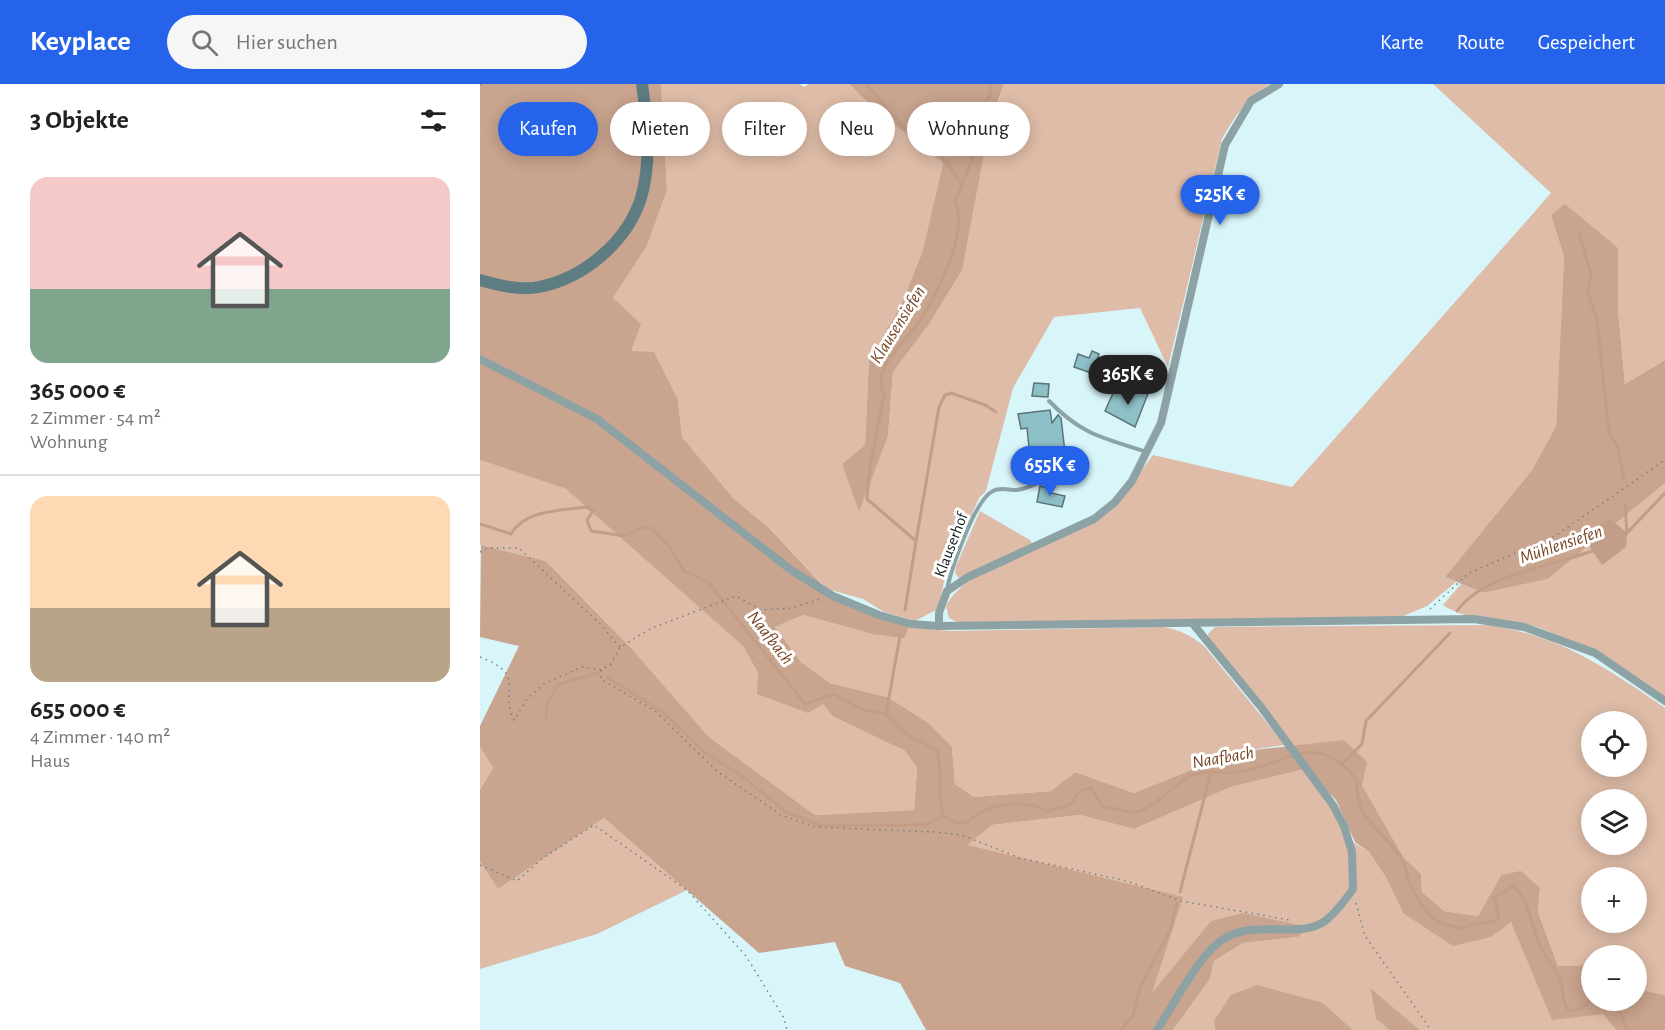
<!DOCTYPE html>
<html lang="de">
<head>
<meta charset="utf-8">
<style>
	:root { --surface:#fff; --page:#f6f6f6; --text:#222; --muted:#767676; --line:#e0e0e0; --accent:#2563eb }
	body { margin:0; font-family:"Alegreya Sans",sans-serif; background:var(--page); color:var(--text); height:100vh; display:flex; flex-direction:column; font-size:22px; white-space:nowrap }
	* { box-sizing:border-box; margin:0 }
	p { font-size:20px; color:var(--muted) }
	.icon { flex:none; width:33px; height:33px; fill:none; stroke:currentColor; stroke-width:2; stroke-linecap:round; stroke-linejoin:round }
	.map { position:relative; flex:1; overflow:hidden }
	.panel { display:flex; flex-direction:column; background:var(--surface); width:480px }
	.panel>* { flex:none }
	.banner { position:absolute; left:18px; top:18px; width:570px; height:54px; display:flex; gap:12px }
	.buttons { position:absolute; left:1101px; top:627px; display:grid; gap:12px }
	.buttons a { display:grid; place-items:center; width:66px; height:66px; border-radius:50%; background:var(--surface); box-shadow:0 3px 15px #0003; font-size:30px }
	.price { position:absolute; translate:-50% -51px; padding:0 14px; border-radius:21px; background:var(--accent); color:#fff; font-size:20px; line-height:39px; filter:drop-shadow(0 2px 3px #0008) }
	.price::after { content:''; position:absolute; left:50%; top:36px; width:18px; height:14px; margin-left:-9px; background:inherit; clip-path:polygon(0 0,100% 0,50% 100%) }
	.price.on { background:#222; color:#fff }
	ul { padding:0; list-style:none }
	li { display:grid; align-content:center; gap:12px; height:318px; padding:0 30px }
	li+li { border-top:2px solid var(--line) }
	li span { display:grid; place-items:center; height:186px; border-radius:18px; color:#555 }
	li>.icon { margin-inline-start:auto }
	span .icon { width:108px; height:108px; fill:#fffc; stroke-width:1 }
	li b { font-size:26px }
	h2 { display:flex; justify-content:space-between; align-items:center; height:72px; padding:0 30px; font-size:26px }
	.chip { padding:0 21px; border-radius:27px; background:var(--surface); box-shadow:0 3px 15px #0003; font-size:21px; line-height:54px }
	.chip.on { background:var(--accent); color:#fff }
	header { display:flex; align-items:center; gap:36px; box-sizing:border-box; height:84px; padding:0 30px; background:var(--accent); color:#fff }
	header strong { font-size:28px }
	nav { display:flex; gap:33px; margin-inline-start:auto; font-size:21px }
	.search { width:420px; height:54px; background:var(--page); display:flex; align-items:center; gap:15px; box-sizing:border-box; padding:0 21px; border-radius:33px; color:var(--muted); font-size:22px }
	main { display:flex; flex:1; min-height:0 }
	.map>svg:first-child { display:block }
	.green { fill:#debca7; fill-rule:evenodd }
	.forest { fill:#c9a48e }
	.water { fill:#c29d87 }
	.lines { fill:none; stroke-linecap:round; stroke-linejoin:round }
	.stream { stroke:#c29d87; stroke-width:3 }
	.building { fill:#8ec0c8; stroke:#5a7478; stroke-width:1.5 }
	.path { stroke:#6f8386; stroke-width:1.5; stroke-dasharray:1.5 4.5; stroke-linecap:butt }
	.lane { stroke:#8da2a5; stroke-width:4 }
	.street { stroke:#8da2a5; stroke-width:8 }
	.secondary { stroke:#5d7d82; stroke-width:12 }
	.labels { text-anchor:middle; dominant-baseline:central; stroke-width:6; stroke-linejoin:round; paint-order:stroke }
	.street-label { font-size:16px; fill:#0f1a1c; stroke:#fff }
	.water-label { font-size:18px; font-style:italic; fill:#754322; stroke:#fff }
</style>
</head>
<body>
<header>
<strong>Keyplace</strong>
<div class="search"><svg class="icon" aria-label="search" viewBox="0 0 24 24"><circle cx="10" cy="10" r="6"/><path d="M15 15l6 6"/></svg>Hier suchen</div>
<nav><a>Karte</a><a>Route</a><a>Gespeichert</a></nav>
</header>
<main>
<section class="panel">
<h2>3 Objekte<svg class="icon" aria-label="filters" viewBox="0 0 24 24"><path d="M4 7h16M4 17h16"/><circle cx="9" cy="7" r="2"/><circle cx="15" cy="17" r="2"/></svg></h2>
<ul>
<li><span style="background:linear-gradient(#f6c9c9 60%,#7fa58c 0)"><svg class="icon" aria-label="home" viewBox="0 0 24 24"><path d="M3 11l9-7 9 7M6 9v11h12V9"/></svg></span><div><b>365 000 €</b><p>2 Zimmer · 54 m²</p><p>Wohnung</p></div></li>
<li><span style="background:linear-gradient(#ffd9b3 60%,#b9a48a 0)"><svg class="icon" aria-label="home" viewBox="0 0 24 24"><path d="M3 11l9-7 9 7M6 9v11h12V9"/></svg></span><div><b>655 000 €</b><p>4 Zimmer · 140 m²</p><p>Haus</p></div></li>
</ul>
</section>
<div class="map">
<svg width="1185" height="946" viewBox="0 0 1185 946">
	<rect width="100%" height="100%" fill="#d8f5fa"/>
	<g class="green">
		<path d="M181,0H320L324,3L329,0H369L399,29L463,79L442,169L421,221L389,275L385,361L362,380L379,427L408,352L413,288L447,243L524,0H790C768,13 754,33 742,55L688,283L660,224L574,233L533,304L506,407L499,414L466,488L460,517L456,526L435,537L404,528L383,515L347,505L289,444L254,415L202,353L198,316L151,267L133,214L167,162L187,106Z"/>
		<path d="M953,0H1185V276L1145,300L1138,225V164L1071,131L1084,173L1076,342L1052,386L965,493L976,498L947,522L921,533L479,539L469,534L466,522C487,481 572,463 612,439C640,422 654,395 673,371L812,403L1071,109Z"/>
		<path d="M0,376L86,405L236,534L263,562L278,589L343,620L352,632L425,667L437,684L434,726L335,731L229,653L151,564L66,477L0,461Z"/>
		<path d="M1185,399V615C1143,588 1104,560 1057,543C1026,532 991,540 963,521L981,500L1003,509L1068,495Z"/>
		<path d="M500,427L550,456L553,461L479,494L475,489L476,482Z"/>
		<path d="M323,531L392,550L429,543L469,547L683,543C700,546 711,551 725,563L805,661L755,668L654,709L595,688L571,707L494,713L475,700L472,663L407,613L350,599L321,578L295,543Z"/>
		<path d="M1006,541C1077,550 1127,584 1185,624V911L1157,905L1156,872H1112L1111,878L1097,882H1078L1058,828L1060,805L1021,791L998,832L964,827L942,808L941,790L924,774L882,701L812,661L729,555L728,550L735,543ZM1112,638H1156V682H1112ZM1112,716H1156V760H1112ZM1112,794H1156V838H1112Z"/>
		<path d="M0,663L13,684L0,706Z"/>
		<path d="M825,685L873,758L889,768L907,795L923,829L1011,853L1031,837L1037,851L1123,930L1136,946H940L890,905L896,935L909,946H873L843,919L734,937L735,946H693L730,895L734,877L763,859L818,853L830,843L764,829L671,911L486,761L512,741L600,731L654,745L751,703Z"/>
		<path d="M124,734L207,806L117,850L0,885V778L18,805Z"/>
	</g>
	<g class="forest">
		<path d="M0,0H181L187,106L167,162L133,214L161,240L151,267L174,268L198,316L202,353L254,415L289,444L353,512L429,543L424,554L392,550L323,531L295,543L321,578L350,599L407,613L448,639L472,663L475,700L494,713L571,707L595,688L654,709L755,668L864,656L887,678L882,701L924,774L941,790L942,808L964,827L998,832L1021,791L1041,787L1060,804L1058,828L1078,882H1097L1111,878L1112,916H1156L1157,905L1185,911V946H1136L1123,930L1072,936L1031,838L1011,853L973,862L923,829L907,795L889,768L875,758L856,716L825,685L751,703L654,745L600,731L512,741L487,761L703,813L672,909L731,837L764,829L830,843L818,853L763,859L734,877L730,895L693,946H446L420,899L365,882L355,858L279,869L124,734L18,805L0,778V706L13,684L0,663V642L39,562L0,553L1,461L66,477L151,564L229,653L335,731L434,726L437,684L425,667L352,632L343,620L328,629L277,610L278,589L263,562L86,405L0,376Z"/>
		<path d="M369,0H524L509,43L482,186L447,243L413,288L408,352L379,428L362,380L385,361L389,275L421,221L442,169L463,79L399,29Z"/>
		<path d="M1085,120L1138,164V225L1145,300L1185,276V399L1068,495L1003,509L965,493L1052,386L1076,342L1084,173L1071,131Z"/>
		<path d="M777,901L843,919L873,946H735L734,937L751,911Z"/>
		<path d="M890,904L940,946H909L896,935Z"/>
	</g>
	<path class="water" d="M1131,435L1147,449L1146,463L1122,481L1101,450Z"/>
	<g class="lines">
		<g class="stream">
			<path d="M386,0L422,42L452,58L482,101"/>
			<path d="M1099,150L1111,189L1108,208L1117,236L1129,349L1138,363L1144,397"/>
			<path d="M1145,421L1147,449"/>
			<path d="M0,440L31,450C46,425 80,427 107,423L113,427L107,436L111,447L145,452L162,443L173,445L189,462L204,487L228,498L325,620L354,610L383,626L406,630L427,651L457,666C463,688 457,710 463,732L477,739L488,738C507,719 543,714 567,727L590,721L600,707L611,704L623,723C633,723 645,728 654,728C671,728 693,701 708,693C723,685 742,690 758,688C809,681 836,643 877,697C874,736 903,745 921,774C926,781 926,791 930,800C934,810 945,826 953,834C961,841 973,842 983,845L993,840L1015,837L1019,833L1014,814L1033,802C1049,814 1052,844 1060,862C1066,875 1078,885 1081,899C1084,910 1082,916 1088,926C1098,928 1104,923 1111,916L1112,908"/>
			<path d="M1145,451L1185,409"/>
			<path d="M436,457L459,323L465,311L471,309L505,321L516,328"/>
			<path d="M425,526L436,457L387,415L390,382L404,311C390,282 431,254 444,231C459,203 489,148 475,118L502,51L494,42L497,27L510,12L511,0"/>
			<path d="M977,527C1003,490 1074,482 1115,466"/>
			<path d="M127,593L182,628L223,667L266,695L307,729L343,742L431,741L448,740L463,732"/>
			<path d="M406,630L420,552"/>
			<path d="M66,634L67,619L79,600L118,589"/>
			<path d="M863,679L882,660L886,637L970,549"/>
			<path d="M700,808L731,688"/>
			<path d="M1135,916L1147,946"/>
			<path d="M641,946L653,931L660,904L690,846L697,819"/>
		</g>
	</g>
	<g class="building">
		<path d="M612,267L619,270L614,290L594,283L598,270L609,274Z"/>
		<path d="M554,299L569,300L568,313L552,312Z"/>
		<path d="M657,302L669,307L655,343L625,327L634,307L652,314Z"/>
		<path d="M570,326L572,339L578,331L581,334L585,368L550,373L547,344L541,345L538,330Z"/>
		<path d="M585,385L596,393L590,400L579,391Z"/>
		<path d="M560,402L572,405L571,409L585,412L582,423L557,418Z"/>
	</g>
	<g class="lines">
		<g class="path">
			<path d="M0,1L1,0"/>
			<path d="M0,468L7,464H39L119,539L140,563"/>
			<path d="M950,525L989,489L1075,452L1185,376"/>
			<path d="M0,573C49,592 18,605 34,636L47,615L64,600L102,583L121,586L131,580L140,563L172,544L256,512L281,526L311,524L341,515"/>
			<path d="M121,586V595L175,627L238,688L301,731L335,743L455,748L481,751L540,774L647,797L701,817L810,836"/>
			<path d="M0,781L37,797L63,774L114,741L207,806L266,872L304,934L307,946"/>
			<path d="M876,819L885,852L951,946"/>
		</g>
		<g class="lane">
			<path d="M569,317C602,351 623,354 667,368"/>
			<path d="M467,506C471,485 495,415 513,407C520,403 529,406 536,406C556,404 574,389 586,374"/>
		</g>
		<g class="street">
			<path d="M0,275L117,335L311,486L353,512L399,531L431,540L459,542L994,535L1044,543L1115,569L1185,617"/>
			<path d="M459,542V529L467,507L488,493L614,435L635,418L652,397L681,339L745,61L771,17L799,0"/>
			<path d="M677,946C692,923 720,870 742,856C774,834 819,856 845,837C857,828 865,816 873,805L872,768L864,742L853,721L781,623L713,540"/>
		</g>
		<path class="secondary" d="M0,196C18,201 40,207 59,203C104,194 147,158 161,114C172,77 167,37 162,0"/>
	</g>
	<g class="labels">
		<g class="street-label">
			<text transform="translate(471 461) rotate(-69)">Klauserhof</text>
		</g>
		<g class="water-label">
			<text transform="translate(418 241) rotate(-58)">Klausensiefen</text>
			<text transform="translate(1081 461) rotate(-19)">Mühlensiefen</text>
			<text transform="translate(290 554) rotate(52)">Naafbach</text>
			<text transform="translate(743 674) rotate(-10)">Naafbach</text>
		</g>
	</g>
</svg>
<div class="buttons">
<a><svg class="icon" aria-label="locate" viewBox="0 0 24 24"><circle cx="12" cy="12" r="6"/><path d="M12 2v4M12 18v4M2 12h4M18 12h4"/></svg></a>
<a><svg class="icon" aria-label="layers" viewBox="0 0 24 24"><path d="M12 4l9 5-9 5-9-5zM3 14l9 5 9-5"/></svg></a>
<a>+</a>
<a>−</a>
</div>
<b class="price" style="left:740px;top:142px">525K €</b>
<b class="price on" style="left:648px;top:322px">365K €</b>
<b class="price" style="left:570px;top:413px">655K €</b>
<div class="banner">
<a class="chip on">Kaufen</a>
<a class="chip">Mieten</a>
<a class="chip">Filter</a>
<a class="chip">Neu</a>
<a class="chip">Wohnung</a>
</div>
</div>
</main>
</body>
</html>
